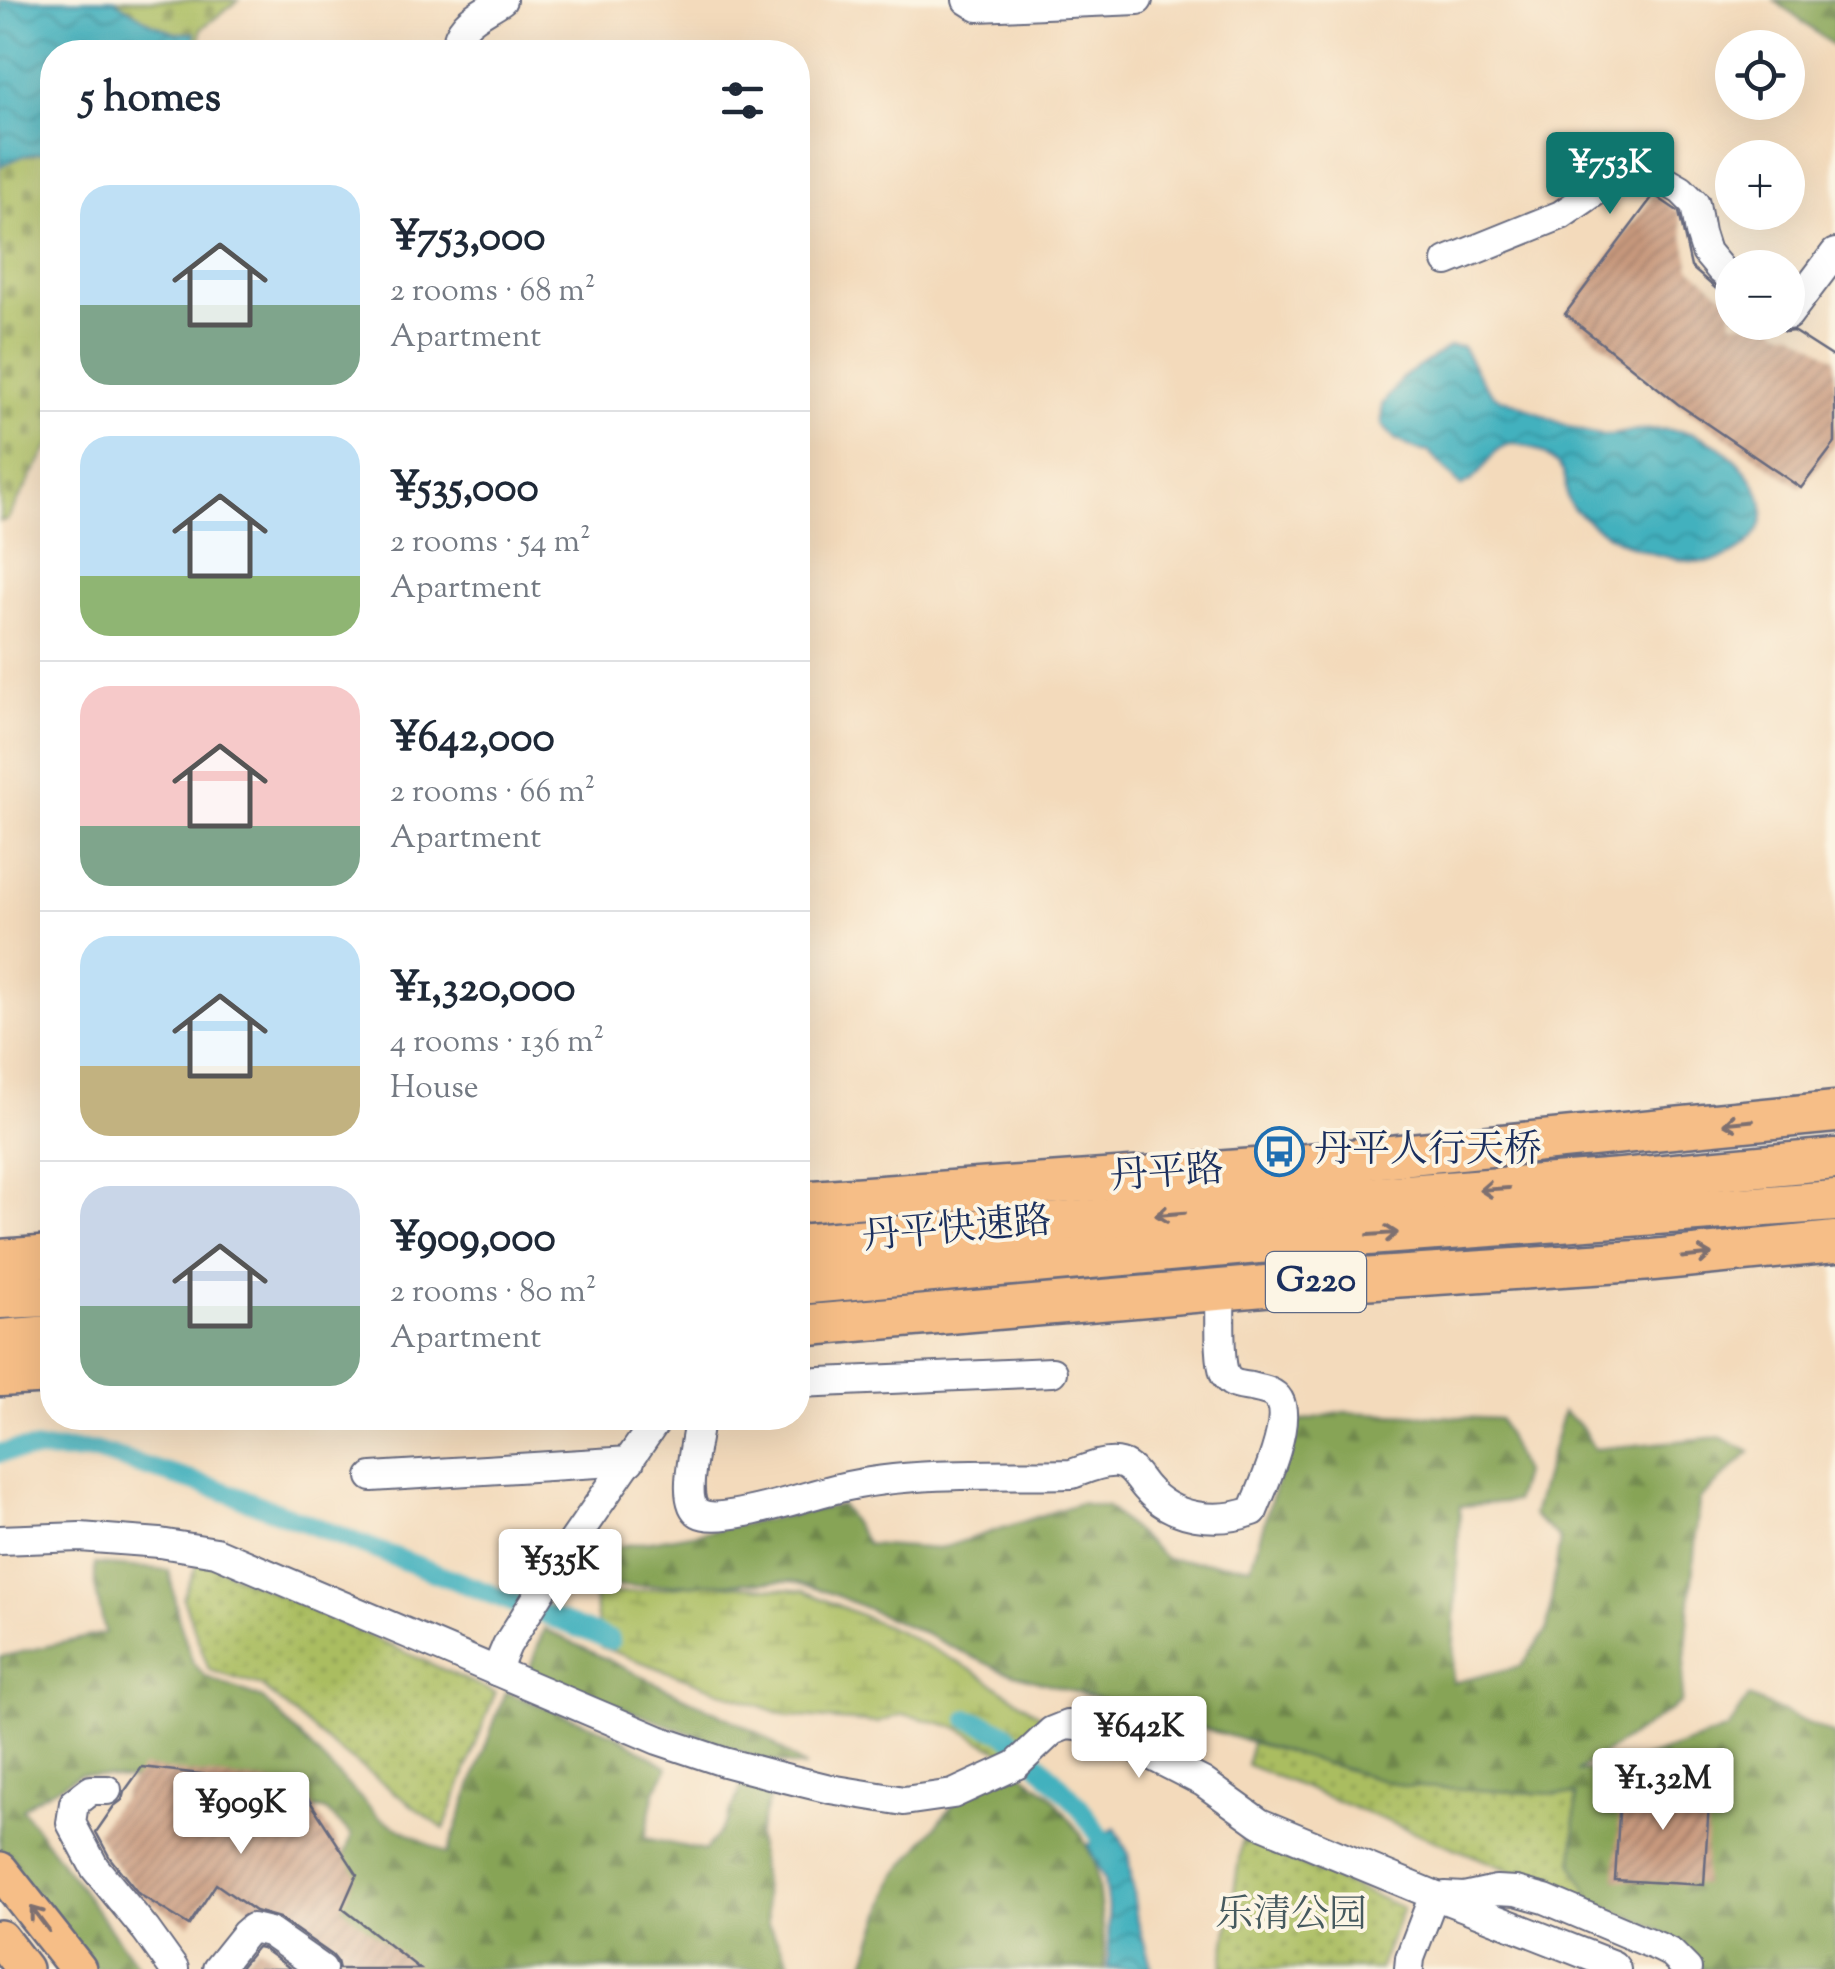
<!DOCTYPE html>
<html lang="en">
<head>
<meta charset="utf-8">
<style>
	:root { --surface:#fff; --page:#f6f6f7; --text:#1f2937; --muted:#747a83; --line:#e0e1e3; --accent:#0f766e }
	body { margin:0; font-family:"Sorts Mill Goudy","Noto Serif SC",serif; background:var(--page); color:var(--text); height:100vh; display:flex; flex-direction:column; font-size:38px; white-space:nowrap }
	* { box-sizing:border-box; margin:0 }
	p { font-size:32px; color:var(--muted) }
	.icon { flex:none; width:55px; height:55px; fill:none; stroke:currentColor; stroke-width:2; stroke-linecap:round; stroke-linejoin:round }
	.map { position:relative; flex:1; overflow:hidden }
	.panel { position:absolute; left:40px; top:40px; width:770px; height:1390px; display:flex; flex-direction:column; background:var(--surface); border-radius:40px; box-shadow:0 10px 40px #0002 }
	.panel>* { flex:none }
	.tools { position:absolute; left:1715px; top:30px; display:grid; gap:20px }
	.tools a { display:grid; place-items:center; width:90px; height:90px; border-radius:50%; background:var(--surface); box-shadow:0 10px 40px #0002; font-size:50px }
	.price { position:absolute; translate:-50% -85px; padding:0 22px; border-radius:10px; background:#fff; color:#222; font-size:32px; line-height:65px; filter:drop-shadow(0 2px 5px #0008) }
	.price::after { content:''; position:absolute; left:50%; top:60px; width:30px; height:22px; margin-left:-15px; background:inherit; clip-path:polygon(0 0,100% 0,50% 100%) }
	.price.on { background:var(--accent); color:#fff }
	ul { padding:0; list-style:none }
	li { display:flex; align-items:center; gap:30px; height:250px; padding:0 40px }
	li+li { border-top:2px solid var(--line) }
	li span { display:grid; place-items:center; flex:none; width:280px; height:200px; border-radius:30px; color:#555 }
	li>.icon { margin-inline-start:auto }
	span .icon { width:120px; height:120px; fill:#fffc; stroke-width:1 }
	li b { font-size:42px }
	h2 { display:flex; justify-content:space-between; align-items:center; height:120px; padding:0 40px; font-size:42px }
	.map>svg:first-child { display:block }
	.green { fill:url(#green-dots); stroke:#627660; stroke-width:2.5 }
	.forest { fill:url(#forest-firs); stroke:#516a5a; stroke-width:2.5 }
	.wetland { fill:url(#wetland-marsh); stroke:#627660; stroke-width:2.5 }
	.cemetery { fill:url(#cemetery-stones); stroke:#627660; stroke-width:2.5 }
	.water { fill:url(#water-waves); stroke:#2e708e; stroke-width:2.5 }
	.lines { fill:none; stroke-linecap:round; stroke-linejoin:round }
	.canal { stroke:#42b1be; stroke-width:20 }
	.building { fill:url(#building-hatch) }
	.minor-casing { stroke:#676b7f; stroke-width:32 }
	.major-casing { stroke:#676b7f; stroke-width:40 }
	.highway-casing { stroke:#676b7f; stroke-width:45 }
	.minor { stroke:#fff; stroke-width:28 }
	.major { stroke:#f6be87; stroke-width:35 }
	.highway { stroke:#f6be87; stroke-width:40 }
	.oneway { stroke:#7e6f70 }
	.labels { text-anchor:middle; dominant-baseline:central; stroke-width:8; stroke-linejoin:round; paint-order:stroke }
	.shield { fill:#fcf5e5; stroke:#5e6a86; stroke-width:2.5 }
	.shield-label { font-size:35px; font-weight:bold; fill:#1b2f5e }
	.poi-label { font-size:38px; fill:#1b2f5e; stroke:#fcf5e5; text-anchor:start }
	.street-label { font-size:38px; fill:#1b2f5e; stroke:#fcf5e5 }
	.park-label { font-size:38px; fill:#465a5f; stroke:#fcf5e5 }
</style>
</head>
<body>
<div class="map">
<svg width="1835" height="1969" viewBox="0 0 1835 1969">
	<defs>
		<pattern id="green-dots" width="8" height="8" patternUnits="userSpaceOnUse" patternTransform="scale(2.5)"><rect width="8" height="8" fill="#aabd61"/><path d="M2 2h.1M6 6h.1" fill="none" stroke="#8a9a53" stroke-width="1.8" stroke-linecap="round"/></pattern>
		<pattern id="forest-firs" width="22" height="20" patternUnits="userSpaceOnUse" patternTransform="scale(2.5)"><rect width="22" height="20" fill="#87a457"/><path d="M5 1l3.5 6h-7zM16 11l3.5 6h-7z" fill="#6e864b"/></pattern>
		<pattern id="wetland-marsh" width="20" height="14" patternUnits="userSpaceOnUse" patternTransform="scale(2.5)"><rect width="20" height="14" fill="#aabd61"/><path d="M1 5h8M5 5V1M11 12h8M15 12V8" fill="none" stroke="#8a9a53"/></pattern>
		<pattern id="cemetery-stones" width="16" height="16" patternUnits="userSpaceOnUse" patternTransform="scale(2.5)"><rect width="16" height="16" fill="#aabd61"/><path d="M2 7V4a2 2 0 0 1 4 0v3zM10 15v-3a2 2 0 0 1 4 0v3z" fill="#8a9a53"/></pattern>
		<pattern id="water-waves" width="16" height="10" patternUnits="userSpaceOnUse" patternTransform="scale(2.5)"><rect width="16" height="10" fill="#42b1be"/><path d="M0 5q4-4 8 0t8 0" fill="none" stroke="#36909e"/></pattern>
		<pattern id="building-hatch" width="6" height="6" patternUnits="userSpaceOnUse" patternTransform="scale(2.5)"><rect width="6" height="6" fill="#c8997d"/><path d="M-1 1l2-2M0 6l6-6M5 7l2-2" fill="none" stroke="#a27d6a"/></pattern>
	</defs>
	<rect width="100%" height="100%" fill="#fcf5e5"/>
	<filter id="ink" filterUnits="userSpaceOnUse"><feTurbulence type="fractalNoise" baseFrequency=".01" numOctaves="2"/><feDisplacementMap in="SourceGraphic" scale="20" xChannelSelector="R" yChannelSelector="G"/><feConvolveMatrix kernelMatrix="1 2 1 2 8 2 1 2 1" color-interpolation-filters="sRGB"/></filter>
	<filter id="wash" filterUnits="userSpaceOnUse"><feTurbulence type="fractalNoise" baseFrequency=".0048" numOctaves="4" result="noise"/><feDisplacementMap in="SourceGraphic" scale="40" xChannelSelector="R" yChannelSelector="G"/><feGaussianBlur stdDeviation="2.25" result="paint"/><feColorMatrix in="noise" values="0 0 0 0 0 0 0 0 0 0 0 0 0 0 0 0 0 1.4 0 .05"/><feComposite in="paint" operator="in"/></filter>
	<g filter="url(#wash)">
		<rect width="100%" height="100%" fill="#f3dabb"/>
		<g class="green">
			<path d="M199,1559L495,1693L444,1829L331,1745L261,1686L209,1670L183,1598Z"/>
			<path d="M1251,1742L1404,1786L1576,1795L1573,1863L1594,1904L1247,1765Z"/>
			<path d="M1242,1840L1403,1908L1379,1969H1222Z"/>
		</g>
		<g class="forest">
			<path d="M1774,0H1835V47Z"/>
			<path d="M1344,1412L1500,1419L1523,1473L1515,1501L1460,1506L1452,1683L1521,1666L1547,1630L1560,1539L1533,1515L1563,1412L1582,1427L1594,1449L1720,1437L1750,1452L1699,1500L1681,1703L1576,1772L1622,1766L1728,1729L1749,1697L1835,1735V1969H1703C1671,1929 1641,1920 1594,1904L1573,1863L1576,1795L1404,1786L1000,1670L919,1631L833,1594L792,1581L604,1587L588,1590L576,1583L574,1564L592,1551L715,1530L841,1505L867,1544L939,1549L1080,1503L1107,1507L1166,1559L1251,1566L1295,1422Z"/>
			<path d="M95,1564L169,1570L178,1617L193,1663L206,1677L263,1699L379,1817L447,1854L505,1692L614,1734L668,1767L655,1791L645,1838L705,1851L726,1823L743,1783L771,1793L757,1836L768,1924L793,1967L797,1969H375L329,1899L352,1835L326,1811L261,1793L81,1774L32,1801L22,1809L140,1969H95L0,1856V1657L105,1633L95,1586Z"/>
			<path d="M544,1629L761,1734L806,1768L762,1760L528,1673Z"/>
			<path d="M1021,1772L1050,1794L1080,1833L1095,1861L1103,1928L1105,1969H863L894,1878L965,1790Z"/>
		</g>
		<path class="wetland" d="M708,1583L804,1591L900,1632L976,1672L1046,1719L1005,1754L956,1727L903,1714L878,1723L788,1716L601,1647L594,1596Z"/>
		<path class="cemetery" d="M0,0H239L201,29L200,52H52V441L7,520L0,521Z"/>
		<g class="water">
			<path d="M0,0H114L153,24L175,33H195L194,52H52V151L23,156L0,166Z"/>
			<path d="M1450,346L1462,347C1473,363 1481,386 1497,397C1503,400 1512,401 1518,404C1547,416 1572,432 1603,435C1616,436 1628,431 1641,430C1657,429 1678,429 1694,434C1723,444 1753,471 1762,501C1771,535 1733,562 1702,562C1683,562 1653,554 1635,548C1613,539 1589,524 1572,507C1562,496 1569,483 1563,472C1554,456 1521,438 1504,446C1487,453 1486,476 1461,486L1429,452L1417,450L1395,439L1382,425V405L1402,378Z"/>
			<path d="M1115,1828L1128,1853L1136,1915L1152,1969H1108L1109,1916L1104,1879L1088,1845Z"/>
		</g>
		<g class="lines">
			<g class="canal">
				<path d="M0,1453L16,1450L95,1451L218,1489L610,1640"/>
				<path d="M969,1719L1002,1731L1040,1765L1079,1806L1101,1838L1111,1862"/>
			</g>
		</g>
		<g id="blocks">
			<g class="building">
				<path d="M1654,195L1679,212L1691,267L1721,293L1732,296V322H1772L1778,329L1785,332L1793,331L1835,358V443L1801,488L1678,404L1565,314Z"/>
				<path d="M142,1767L300,1786L357,1874L342,1908L420,1969H339L337,1961L332,1955L279,1918L255,1911L216,1884L189,1925L139,1894L110,1858L96,1832L114,1806L122,1800L124,1792Z"/>
				<path d="M1621,1781L1710,1785L1704,1885L1615,1880Z"/>
				<path d="M257,1947L262,1948L291,1969H239Z"/>
			</g>
		</g>
	</g>
	<g filter="url(#ink)">
		<use href="#blocks" fill-opacity="0" stroke="#676b7f" stroke-width="2.5"/>
		<g class="lines">
			<defs>
				<g id="minor">
					<path d="M967,0L978,7L1138,0"/>
					<path d="M455,52C458,21 478,16 502,0"/>
					<path d="M1447,261L1561,215L1612,180L1634,171H1648L1681,190L1695,204L1700,233L1706,252L1721,270L1732,279"/>
					<path d="M1788,315L1835,253"/>
					<path d="M798,1383L1052,1372"/>
					<path d="M699,1418C698,1439 679,1501 699,1513C719,1525 803,1497 827,1491C903,1470 993,1476 1072,1474C1086,1469 1103,1461 1117,1463C1132,1465 1137,1478 1146,1488C1172,1519 1217,1524 1253,1511C1263,1487 1292,1422 1279,1400C1274,1391 1260,1389 1251,1387C1241,1385 1231,1386 1225,1375C1218,1359 1221,1309 1220,1290"/>
					<path d="M372,1477L630,1461"/>
					<path d="M0,1540L80,1537L160,1543L216,1552L658,1740L724,1762L773,1775L830,1789L904,1801L953,1794L1016,1765L1052,1731L1067,1725L1097,1728L1203,1782L1260,1823L1434,1895L1613,1965L1616,1969"/>
					<path d="M496,1671L507,1645L565,1553L658,1418"/>
					<path d="M107,1790H91L74,1803L71,1823L95,1868L146,1930L174,1969"/>
					<path d="M1445,1896L1464,1897L1496,1890L1516,1891L1545,1899L1659,1947L1671,1953L1687,1969"/>
					<path d="M217,1969L245,1934L252,1928L269,1932L322,1969"/>
					<path d="M1409,1969L1410,1958L1434,1895"/>
				</g>
				<g id="major">
					<path d="M0,1870L78,1969"/>
					<path d="M0,1938L24,1969"/>
				</g>
				<g id="highway">
					<path d="M798,1202L1269,1168L1835,1112"/>
					<path d="M798,1245L1324,1201L1621,1179L1835,1159"/>
					<path d="M0,1260L52,1256"/>
					<path d="M798,1284L1258,1243L1835,1201"/>
					<path d="M0,1298L52,1296"/>
					<path d="M798,1326L1300,1283L1653,1260L1835,1242"/>
					<path d="M0,1340L52,1336"/>
					<path d="M0,1376L52,1373"/>
				</g>
			</defs>
			<use href="#minor" class="minor-casing"/>
			<use href="#major" class="major-casing"/>
			<use href="#highway" class="highway-casing"/>
			<use href="#minor" class="minor"/>
			<use href="#major" class="major"/>
			<use href="#highway" class="highway"/>
		</g>
		<defs><path id="oneway-shaft" d="M-6 0H5M1.5-3L5.5 0L1.5 3" fill="none" stroke-width="1.6" stroke-linecap="round" stroke-linejoin="round" transform="scale(2.5)"/></defs>
		<g class="oneway">
			<use href="#oneway-shaft" transform="translate(1738 1122) rotate(174)"/>
			<use href="#oneway-shaft" transform="translate(1494 1189) rotate(176)"/>
			<use href="#oneway-shaft" transform="translate(1170 1214) rotate(175)"/>
			<use href="#oneway-shaft" transform="translate(1383 1234) rotate(-4)"/>
			<use href="#oneway-shaft" transform="translate(1697 1256) rotate(-6)"/>
			<use href="#oneway-shaft" transform="translate(40 1919) rotate(-127)"/>
		</g>
	</g>
	<defs>
		<symbol id="bus-ring" viewBox="-11 -11 22 22"><circle r="9.5" fill="#fcf5e5" stroke="#1f6fb2" stroke-width="1.5"/><path d="M-5-6H5V4H4V6H2V4H-2V6H-4V4H-5ZM-3.5-4V0h7V-4ZM-3.5 1.2v1.5H-2V1.2ZM2 1.2v1.5H3.5V1.2Z" fill="#1f6fb2"/></symbol>
	</defs>
	<g fill-rule="evenodd">
		<use href="#bus-ring" x="1252" y="1124" width="55" height="55"/>
	</g>
	<g class="labels">
		<rect class="shield" x="1266" y="1252" width="100" height="60" rx="8"/>
		<g class="shield-label">
			<text x="1316" y="1282">G220</text>
		</g>
		<g class="poi-label">
			<text x="1314" y="1152">丹平人行天桥</text>
		</g>
		<g class="street-label">
			<text transform="translate(1167 1175) rotate(-4)">丹平路</text>
			<text transform="translate(957 1231) rotate(-5)">丹平快速路</text>
		</g>
		<g class="park-label">
			<text x="1291" y="1917">乐清公园</text>
		</g>
	</g>
</svg>
<div class="tools">
<a><svg class="icon" aria-label="locate" viewBox="0 0 24 24"><circle cx="12" cy="12" r="6"/><path d="M12 2v4M12 18v4M2 12h4M18 12h4"/></svg></a>
<a>+</a>
<a>−</a>
</div>
<b class="price on" style="left:1610px;top:217px">¥753K</b>
<b class="price" style="left:560px;top:1614px">¥535K</b>
<b class="price" style="left:1139px;top:1781px">¥642K</b>
<b class="price" style="left:1663px;top:1833px">¥1.32M</b>
<b class="price" style="left:241px;top:1857px">¥909K</b>
<section class="panel">
<h2>5 homes<svg class="icon" aria-label="filters" viewBox="0 0 24 24"><path d="M4 7h16M4 17h16"/><circle cx="9" cy="7" r="2"/><circle cx="15" cy="17" r="2"/></svg></h2>
<ul>
<li><span style="background:linear-gradient(#bfe0f5 60%,#7fa58c 0)"><svg class="icon" aria-label="home" viewBox="0 0 24 24"><path d="M3 11l9-7 9 7M6 9v11h12V9"/></svg></span><div><b>¥753,000</b><p>2 rooms · 68 m²</p><p>Apartment</p></div></li>
<li><span style="background:linear-gradient(#bfe0f5 70%,#8fb573 0)"><svg class="icon" aria-label="home" viewBox="0 0 24 24"><path d="M3 11l9-7 9 7M6 9v11h12V9"/></svg></span><div><b>¥535,000</b><p>2 rooms · 54 m²</p><p>Apartment</p></div></li>
<li><span style="background:linear-gradient(#f6c9c9 70%,#7fa58c 0)"><svg class="icon" aria-label="home" viewBox="0 0 24 24"><path d="M3 11l9-7 9 7M6 9v11h12V9"/></svg></span><div><b>¥642,000</b><p>2 rooms · 66 m²</p><p>Apartment</p></div></li>
<li><span style="background:linear-gradient(#bfe0f5 65%,#c2b280 0)"><svg class="icon" aria-label="home" viewBox="0 0 24 24"><path d="M3 11l9-7 9 7M6 9v11h12V9"/></svg></span><div><b>¥1,320,000</b><p>4 rooms · 136 m²</p><p>House</p></div></li>
<li><span style="background:linear-gradient(#c9d6e8 60%,#7fa58c 0)"><svg class="icon" aria-label="home" viewBox="0 0 24 24"><path d="M3 11l9-7 9 7M6 9v11h12V9"/></svg></span><div><b>¥909,000</b><p>2 rooms · 80 m²</p><p>Apartment</p></div></li>
</ul>
</section>
</div>
</body>
</html>
